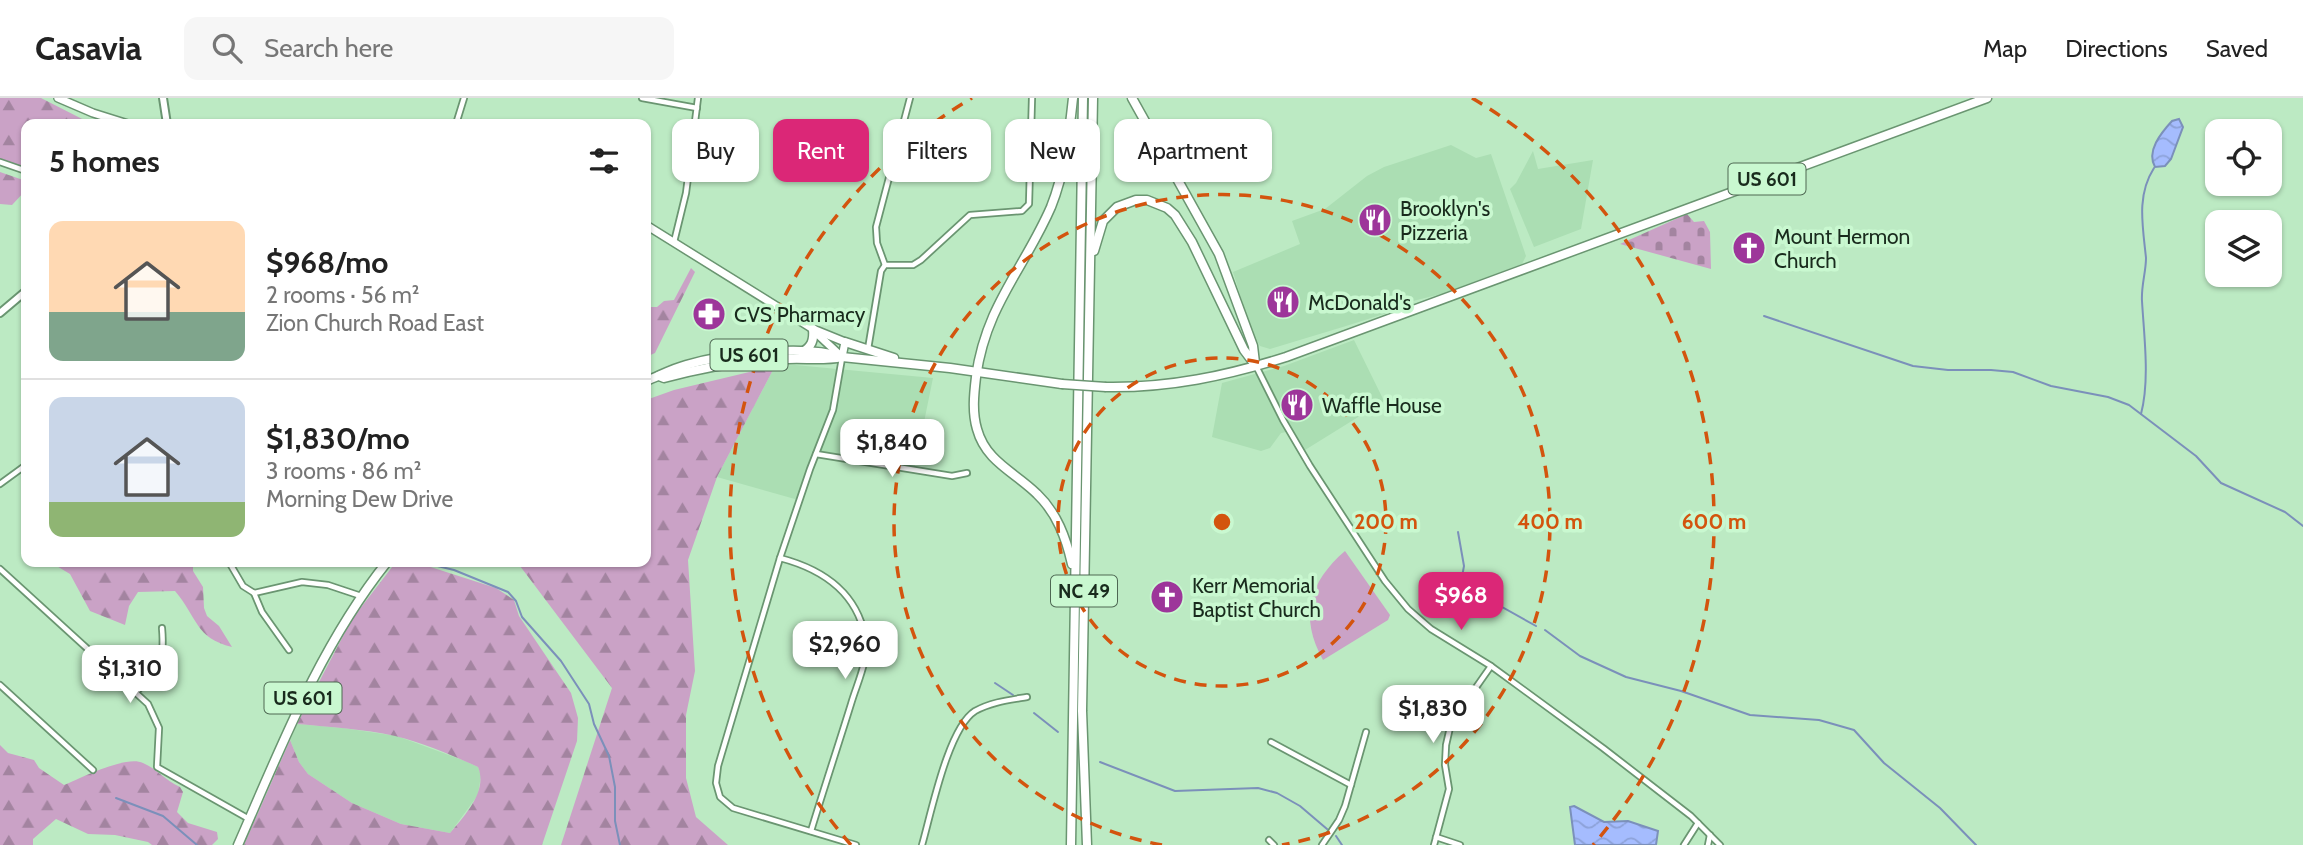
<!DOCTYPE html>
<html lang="en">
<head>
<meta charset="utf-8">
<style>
	:root { --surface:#fff; --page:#f6f6f6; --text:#222; --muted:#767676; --line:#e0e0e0; --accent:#db2777 }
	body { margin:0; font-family:Cabin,sans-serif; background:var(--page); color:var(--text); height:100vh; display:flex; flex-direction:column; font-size:26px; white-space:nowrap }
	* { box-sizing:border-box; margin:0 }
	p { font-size:23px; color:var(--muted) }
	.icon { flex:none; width:38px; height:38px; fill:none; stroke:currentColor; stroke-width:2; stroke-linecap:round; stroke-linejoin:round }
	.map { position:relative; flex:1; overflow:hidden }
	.details { position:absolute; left:21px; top:21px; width:630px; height:448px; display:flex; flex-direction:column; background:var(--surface); border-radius:14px; box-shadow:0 2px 5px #0004 }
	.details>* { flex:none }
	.top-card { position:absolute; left:672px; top:21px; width:665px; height:63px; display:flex; gap:14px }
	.tools { position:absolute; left:2205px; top:21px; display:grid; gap:14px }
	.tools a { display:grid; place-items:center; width:77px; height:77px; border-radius:14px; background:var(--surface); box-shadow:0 2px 5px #0004; font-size:35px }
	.price { position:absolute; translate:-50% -60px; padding:0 16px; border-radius:14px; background:#fff; color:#222; font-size:23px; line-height:46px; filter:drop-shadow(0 2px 4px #0008) }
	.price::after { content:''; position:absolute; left:50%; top:42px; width:21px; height:16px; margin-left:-10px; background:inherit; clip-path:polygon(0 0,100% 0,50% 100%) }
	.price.current { background:var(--accent); color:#fff }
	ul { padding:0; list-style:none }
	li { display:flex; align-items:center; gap:21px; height:175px; padding:0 28px }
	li+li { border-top:2px solid var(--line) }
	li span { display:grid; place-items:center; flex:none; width:196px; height:140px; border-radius:14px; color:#555 }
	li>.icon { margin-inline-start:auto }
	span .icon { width:84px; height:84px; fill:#fffc; stroke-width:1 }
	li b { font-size:30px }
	h2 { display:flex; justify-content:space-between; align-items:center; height:84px; padding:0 28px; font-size:30px }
	.chip { padding:0 24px; border-radius:14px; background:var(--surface); box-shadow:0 2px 5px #0004; font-size:24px; line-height:63px }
	.chip.current { background:var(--accent); color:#fff }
	header { display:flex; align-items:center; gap:42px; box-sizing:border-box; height:98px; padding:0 35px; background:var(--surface); border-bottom:2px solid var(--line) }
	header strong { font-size:33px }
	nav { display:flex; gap:38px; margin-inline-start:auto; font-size:24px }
	.search { width:490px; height:63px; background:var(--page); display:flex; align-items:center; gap:18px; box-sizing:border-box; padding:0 24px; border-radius:14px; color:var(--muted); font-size:26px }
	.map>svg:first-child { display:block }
	.built { fill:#abdeb3 }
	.grass { fill:#caa2c6 }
	.forest { fill:url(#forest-firs) }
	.cemetery { fill:url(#cemetery-stones) }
	.water { fill:url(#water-waves); stroke:#7b90ba; stroke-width:2 }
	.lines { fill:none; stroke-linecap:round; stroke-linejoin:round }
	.stream { stroke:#7b90ba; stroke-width:2 }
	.minor-casing { stroke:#6a9571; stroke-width:8 }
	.tertiary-casing { stroke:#6a9571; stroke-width:10 }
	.secondary-casing { stroke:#6a9571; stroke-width:10 }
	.primary-casing { stroke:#6a9571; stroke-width:10 }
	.trunk-casing { stroke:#6a9571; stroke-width:11 }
	.minor { stroke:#fff; stroke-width:4.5 }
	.tertiary { stroke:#fff; stroke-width:6 }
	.secondary { stroke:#fff; stroke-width:6 }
	.primary { stroke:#fff; stroke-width:7 }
	.trunk { stroke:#fff; stroke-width:8 }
	.trunk-bridge-casing { stroke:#6a9571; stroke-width:11; stroke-linecap:butt }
	.trunk-bridge { stroke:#fff; stroke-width:8 }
	.ring { fill:none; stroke:#d3540e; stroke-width:3.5; stroke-dasharray:12 9 }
	.labels { text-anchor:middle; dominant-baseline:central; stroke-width:7; stroke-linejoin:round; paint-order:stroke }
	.shield { fill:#c9f8d0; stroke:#4e6853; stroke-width:2 }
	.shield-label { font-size:19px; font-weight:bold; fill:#192b1d }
	.poi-label { font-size:21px; fill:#192b1d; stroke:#c9f8d0; text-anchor:start }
	.centre { fill:#d3540e; stroke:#c9f8d0; stroke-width:3.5 }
	.ring-label { font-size:21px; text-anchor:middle; font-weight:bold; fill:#d3540e; stroke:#c9f8d0; stroke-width:7; stroke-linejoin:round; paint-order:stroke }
</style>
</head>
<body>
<header>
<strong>Casavia</strong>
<div class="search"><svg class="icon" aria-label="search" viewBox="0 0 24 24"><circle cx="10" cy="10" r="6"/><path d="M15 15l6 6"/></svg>Search here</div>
<nav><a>Map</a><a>Directions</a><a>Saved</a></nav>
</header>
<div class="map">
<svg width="2303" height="747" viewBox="0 0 2303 747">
	<defs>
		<pattern id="forest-firs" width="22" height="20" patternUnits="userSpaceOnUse" patternTransform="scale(1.75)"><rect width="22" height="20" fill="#caa2c6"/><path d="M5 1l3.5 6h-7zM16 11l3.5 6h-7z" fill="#a384a0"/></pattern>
		<pattern id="cemetery-stones" width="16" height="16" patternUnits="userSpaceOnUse" patternTransform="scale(1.75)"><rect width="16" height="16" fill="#caa2c6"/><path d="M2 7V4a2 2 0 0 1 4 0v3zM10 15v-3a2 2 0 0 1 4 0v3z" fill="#a384a0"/></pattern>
		<pattern id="water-waves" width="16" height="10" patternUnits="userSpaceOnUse" patternTransform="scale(1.75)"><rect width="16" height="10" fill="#a5bcfe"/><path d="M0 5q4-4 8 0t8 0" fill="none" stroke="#8da2d9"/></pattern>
	</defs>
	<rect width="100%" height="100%" fill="#bceac3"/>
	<g class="built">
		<path d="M1451,47L1476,60L1491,56L1526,158L1522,166L1441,196L1409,204L1384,216L1346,228L1270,251L1260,248L1252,235L1233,174L1300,146L1292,123L1325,111L1367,78L1384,69Z"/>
		<path d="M1533,53L1538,71L1593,62L1581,131L1534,149L1510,91L1516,85Z"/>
		<path d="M1354,242L1384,303L1305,352L1297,353L1287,334L1281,335L1270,350L1261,353L1212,339L1222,285L1284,268Z"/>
		<path d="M795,267L933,280L915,368L819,354L802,403L717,379L775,268Z"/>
		<path d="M297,626L343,630L397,638L465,663L478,669L481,677L478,697L450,735L401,726L352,705L308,676L299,664L290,642Z"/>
	</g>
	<path class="grass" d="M1345,453L1390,517L1388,522L1323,562C1299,519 1309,484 1345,453Z"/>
	<g class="forest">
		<path d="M0,0H41L92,26H26V70L0,61Z"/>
		<path d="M0,74L26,83V92L12,107L0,106Z"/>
		<path d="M691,170L695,174L655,255L646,259V209H657L664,203L674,202Z"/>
		<path d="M775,268L717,379L688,462L695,573L686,617V680L696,719L728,747H561L612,590L517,464H646V302L674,292Z"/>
		<path d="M50,464H193V473L203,489L204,510L207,518L219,528L232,549C195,540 198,520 175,493L138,494L129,508L125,527L90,513L70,476Z"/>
		<path d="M396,464H415L496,490L514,502L519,518L571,595L578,620L577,643L542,747H244L290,642L299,664L308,676L352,705L401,726L450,735C465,717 488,693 478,669C452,657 423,645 395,638C363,631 330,629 297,626L352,521Z"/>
		<path d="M0,647L8,655L34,662L39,670L64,687C81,680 126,657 143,665C157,671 165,682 180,689L183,694L177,714L188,725L217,734L218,741L212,747H152L148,744L115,737L88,736L56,721L33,741V747H0Z"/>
	</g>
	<path class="cemetery" d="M1687,116L1694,124L1704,123L1710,134L1711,171L1620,146Z"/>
	<g class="water">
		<path d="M2179,21L2183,29L2171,61L2165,68L2155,69C2146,53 2161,35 2172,23Z"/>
		<path d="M1574,708L1604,724L1628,723L1658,733L1656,747H1575L1570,709Z"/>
	</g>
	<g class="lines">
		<g class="stream">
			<path d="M1764,218L1913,268L1948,272H1991L2013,274L2051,288L2108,299L2129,307L2196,358L2221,385L2285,414L2303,428"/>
			<path d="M2141,316C2150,282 2144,238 2142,203C2141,188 2146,174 2146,160C2143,129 2136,98 2154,70"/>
			<path d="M1458,434L1464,468L1461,484"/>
			<path d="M421,464L454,472L508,494L516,503L522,519L561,563L589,606L594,626L609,658L615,689V723L620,747"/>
			<path d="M1468,490L1536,528"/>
			<path d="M1545,532L1580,558L1626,579L1681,593L1750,617L1819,622L1854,632L1884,665L1940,710L1976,747"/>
			<path d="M995,585L1013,597"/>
			<path d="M1034,615L1058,634"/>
			<path d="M1100,664L1175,693L1258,690L1277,695L1300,708L1327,731"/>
			<path d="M116,700L163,718L197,747"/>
			<path d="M1336,738L1342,747"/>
		</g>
		<defs>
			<g id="minor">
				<path d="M642,0L697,10"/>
				<path d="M456,26L464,0"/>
				<path d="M0,64L26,73"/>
				<path d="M674,144L686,95L698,0"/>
				<path d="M885,167L877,145L876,129L910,0"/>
				<path d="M868,251L881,173L885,167H913L921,162L970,117L1022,113L1029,106L1032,0"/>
				<path d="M842,260L833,312L810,371L780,460L718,668L716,685L720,699L733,710L856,747"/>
				<path d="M1256,268L1283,322L1310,368L1385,483L1408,511L1431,531L1491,568L1603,650L1691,718L1720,747"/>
				<path d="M816,356L952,378L967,375"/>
				<path d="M0,386L26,367"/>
				<path d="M780,460C822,471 856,493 865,538C870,560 857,585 851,606C838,648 824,690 811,733"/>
				<path d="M229,464L243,488L254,495L302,484L328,487L361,498"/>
				<path d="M0,471L148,606L159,630L157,669L249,721"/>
				<path d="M254,495L262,514L289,552"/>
				<path d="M0,587L93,672"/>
				<path d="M135,595C160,571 165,564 162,530"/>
				<path d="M1271,644L1351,687"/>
				<path d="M1436,739L1460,747"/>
				<path d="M1269,742L1274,747"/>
				<path d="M922,747C931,716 948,630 975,613C991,604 1009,602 1027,599"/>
				<path d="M1322,747L1339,722L1345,708L1366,634"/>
				<path d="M1434,747L1449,691L1445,667L1446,647L1451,625L1491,568"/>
				<path d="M1684,747L1698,725"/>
				<path d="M1708,747L1710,737"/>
			</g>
			<path id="tertiary" d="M163,0L167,26"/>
			<path id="secondary" d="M0,215L26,193"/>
			<g id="primary">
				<path d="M58,0L93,15L128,26"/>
				<path d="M646,127L813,231L845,244L842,259"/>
				<path d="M813,232L842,259"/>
			</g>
			<g id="trunk">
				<path d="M1132,0L1219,156L1253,248L1255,265"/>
				<path d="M1094,153L1103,123L1117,109L1136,102H1147L1167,110L1175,117L1192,144L1244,252L1256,268"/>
				<path d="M845,244L894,260"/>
				<path d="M802,254C812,249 814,242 813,231"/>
				<path d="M659,278L664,280C704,269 746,262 788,261C806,260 823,263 842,259"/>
				<path d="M646,283C659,278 671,271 686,267C724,256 804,246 842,259L950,270L1062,286"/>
				<path d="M1106,289C1169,290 1226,278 1286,259L1987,0"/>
				<path d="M1072,466C1066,440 1057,415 1037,396C1015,374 986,364 977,331C972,314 974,296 976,279C986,207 1024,171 1051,109C1065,74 1069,37 1073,0"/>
				<path d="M238,747C281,649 320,548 387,464"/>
				<path d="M1071,747L1083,0"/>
				<path d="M1087,747L1082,613L1093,0"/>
			</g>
		</defs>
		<use href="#minor" class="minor-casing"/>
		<use href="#tertiary" class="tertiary-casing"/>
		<use href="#secondary" class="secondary-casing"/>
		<use href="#primary" class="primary-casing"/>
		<use href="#trunk" class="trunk-casing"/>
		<use href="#minor" class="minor"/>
		<use href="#tertiary" class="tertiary"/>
		<use href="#secondary" class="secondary"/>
		<use href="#primary" class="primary"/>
		<use href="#trunk" class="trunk"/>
		<defs>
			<path id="trunk-bridge" d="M1062,286L1106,289"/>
		</defs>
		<use href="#trunk-bridge" class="trunk-bridge-casing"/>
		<use href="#trunk-bridge" class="trunk-bridge"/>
	</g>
	<g class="ring">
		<circle cx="1222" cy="424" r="164"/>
		<path d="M1162 747A328 328 0 1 1 1282 747"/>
		<path d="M851 747A492 492 0 0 1 972 0M1472 0A492 492 0 0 1 1593 747"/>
	</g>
	<defs>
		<symbol id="restaurant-disc" viewBox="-11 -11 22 22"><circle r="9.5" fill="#9d369a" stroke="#c9f8d0"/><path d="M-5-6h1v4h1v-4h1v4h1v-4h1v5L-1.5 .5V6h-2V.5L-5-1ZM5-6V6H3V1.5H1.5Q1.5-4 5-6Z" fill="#fff"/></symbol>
		<symbol id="church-disc" viewBox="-11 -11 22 22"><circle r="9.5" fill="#9d369a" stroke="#c9f8d0"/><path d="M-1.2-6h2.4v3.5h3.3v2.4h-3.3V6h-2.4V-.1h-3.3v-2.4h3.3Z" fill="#fff"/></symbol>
		<symbol id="pharmacy-disc" viewBox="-11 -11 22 22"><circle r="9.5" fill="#9d369a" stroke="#c9f8d0"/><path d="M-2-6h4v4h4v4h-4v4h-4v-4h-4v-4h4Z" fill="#fff"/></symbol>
	</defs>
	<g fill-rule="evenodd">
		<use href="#restaurant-disc" x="1356" y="103" width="38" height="38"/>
		<use href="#church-disc" x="1730" y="131" width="38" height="38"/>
		<use href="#restaurant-disc" x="1264" y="185" width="38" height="38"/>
		<use href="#pharmacy-disc" x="690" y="197" width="38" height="38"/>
		<use href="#restaurant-disc" x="1278" y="288" width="38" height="38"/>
		<use href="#church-disc" x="1148" y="480" width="38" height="38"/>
	</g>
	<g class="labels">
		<g class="shield">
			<rect x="1728.5" y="65.5" width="77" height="31" rx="5"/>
			<rect x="710.5" y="241.5" width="77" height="31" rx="5"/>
			<rect x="1051" y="477.5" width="66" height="31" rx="5"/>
			<rect x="264.5" y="584.5" width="77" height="31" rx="5"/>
		</g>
		<g class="shield-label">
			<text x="1767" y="81">US 601</text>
			<text x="749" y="257">US 601</text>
			<text x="1084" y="493">NC 49</text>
			<text x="303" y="600">US 601</text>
		</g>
		<g class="poi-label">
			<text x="1400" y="110">Brooklyn's<tspan x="1400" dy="24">Pizzeria</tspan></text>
			<text x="1774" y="138">Mount Hermon<tspan x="1774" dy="24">Church</tspan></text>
			<text x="1308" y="204">McDonald's</text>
			<text x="734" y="216">CVS Pharmacy</text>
			<text x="1322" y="307">Waffle House</text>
			<text x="1192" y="487">Kerr Memorial<tspan x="1192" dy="24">Baptist Church</tspan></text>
		</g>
	</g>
	<circle cx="1222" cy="424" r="10" class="centre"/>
	<g class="ring-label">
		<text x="1386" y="431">200 m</text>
		<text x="1550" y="431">400 m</text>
		<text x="1714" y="431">600 m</text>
	</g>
</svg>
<div class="tools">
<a><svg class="icon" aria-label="locate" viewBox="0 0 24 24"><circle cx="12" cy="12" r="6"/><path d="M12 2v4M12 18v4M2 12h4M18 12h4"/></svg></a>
<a><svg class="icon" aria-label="layers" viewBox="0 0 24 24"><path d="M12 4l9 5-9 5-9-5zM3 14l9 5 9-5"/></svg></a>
</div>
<b class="price" style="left:892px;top:381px">$1,840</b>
<b class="price current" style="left:1461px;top:534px">$968</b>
<b class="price" style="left:845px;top:583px">$2,960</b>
<b class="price" style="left:130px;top:607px">$1,310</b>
<b class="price" style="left:1433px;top:647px">$1,830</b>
<div class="top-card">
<a class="chip">Buy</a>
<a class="chip current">Rent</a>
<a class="chip">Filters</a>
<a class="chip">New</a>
<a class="chip">Apartment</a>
</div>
<section class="details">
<h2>5 homes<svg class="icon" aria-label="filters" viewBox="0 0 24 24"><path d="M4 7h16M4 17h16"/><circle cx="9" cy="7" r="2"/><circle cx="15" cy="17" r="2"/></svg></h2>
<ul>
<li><span style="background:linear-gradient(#ffd9b3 65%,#7fa58c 0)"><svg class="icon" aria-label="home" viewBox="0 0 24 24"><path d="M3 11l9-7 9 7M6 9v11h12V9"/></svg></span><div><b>$968/mo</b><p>2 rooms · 56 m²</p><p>Zion Church Road East</p></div></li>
<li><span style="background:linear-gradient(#c9d6e8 75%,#8fb573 0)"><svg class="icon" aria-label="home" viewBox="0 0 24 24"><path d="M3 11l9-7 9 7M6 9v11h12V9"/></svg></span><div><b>$1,830/mo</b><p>3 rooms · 86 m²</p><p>Morning Dew Drive</p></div></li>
</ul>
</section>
</div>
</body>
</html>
